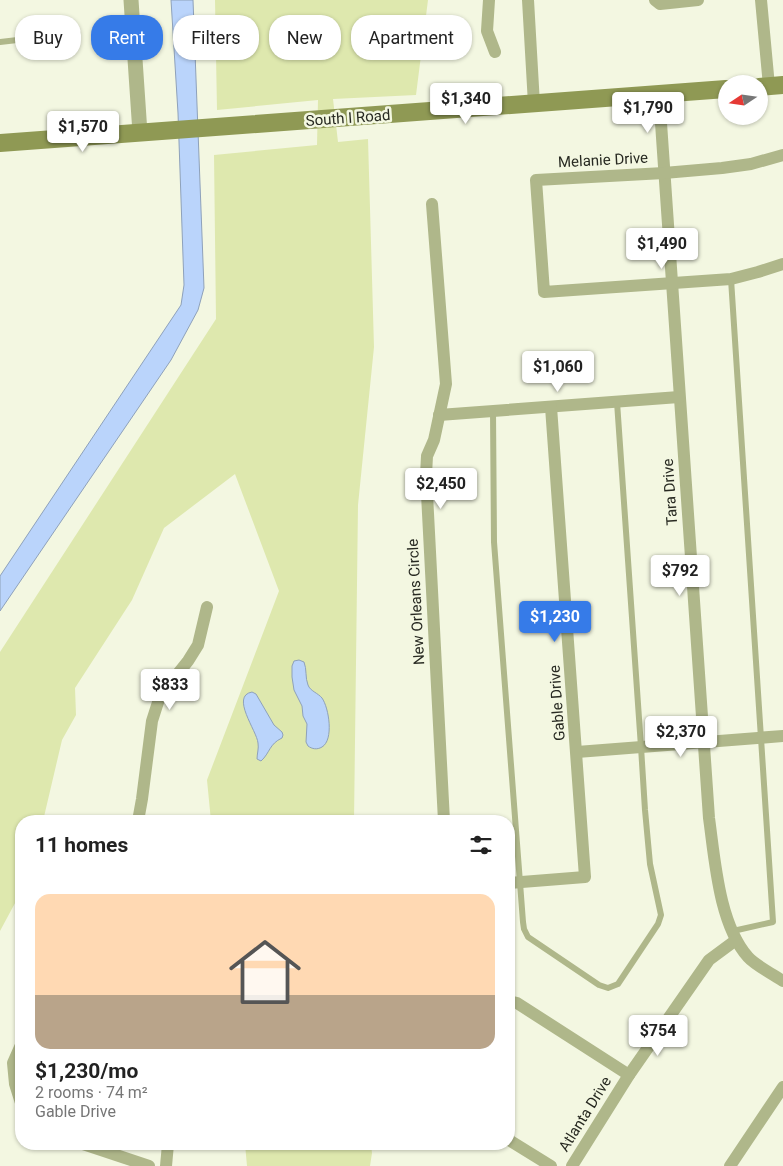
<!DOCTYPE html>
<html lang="en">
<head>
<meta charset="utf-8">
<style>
	:root { --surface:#fff; --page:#f2f2f2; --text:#222; --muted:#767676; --line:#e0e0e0; --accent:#367be8 }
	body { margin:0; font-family:Roboto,sans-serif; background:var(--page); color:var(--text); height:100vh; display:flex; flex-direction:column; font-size:19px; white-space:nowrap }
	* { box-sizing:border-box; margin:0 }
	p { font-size:16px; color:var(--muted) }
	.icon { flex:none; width:28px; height:28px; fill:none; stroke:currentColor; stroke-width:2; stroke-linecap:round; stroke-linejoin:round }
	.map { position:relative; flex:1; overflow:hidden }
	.drawer { position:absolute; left:15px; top:815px; width:500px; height:335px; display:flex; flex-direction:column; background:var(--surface); border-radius:20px; box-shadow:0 1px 4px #0004 }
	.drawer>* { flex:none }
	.guide { position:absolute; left:15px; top:15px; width:500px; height:45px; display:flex; gap:10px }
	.needle { width:32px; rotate:257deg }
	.tools { position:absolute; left:718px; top:75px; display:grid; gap:10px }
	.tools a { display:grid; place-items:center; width:50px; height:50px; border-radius:50%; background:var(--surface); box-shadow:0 1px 4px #0004; font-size:25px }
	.price { position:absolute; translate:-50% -42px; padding:0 11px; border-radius:5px; background:#fff; color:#222; font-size:16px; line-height:32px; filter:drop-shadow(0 1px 2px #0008) }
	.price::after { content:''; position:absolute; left:50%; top:30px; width:15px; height:11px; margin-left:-8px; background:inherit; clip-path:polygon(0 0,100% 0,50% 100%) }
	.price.on { background:var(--accent); color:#fff }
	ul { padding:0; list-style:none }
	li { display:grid; align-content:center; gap:10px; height:265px; padding:0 20px }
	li+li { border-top:1px solid var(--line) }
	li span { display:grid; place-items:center; height:155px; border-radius:15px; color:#555 }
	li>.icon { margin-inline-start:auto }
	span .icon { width:90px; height:90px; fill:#fffc; stroke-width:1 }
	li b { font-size:21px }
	h2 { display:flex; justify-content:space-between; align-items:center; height:60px; padding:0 20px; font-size:21px }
	.chip { padding:0 18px; border-radius:20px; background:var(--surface); box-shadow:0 1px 4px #0004; font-size:18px; line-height:45px }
	.chip.on { background:var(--accent); color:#fff }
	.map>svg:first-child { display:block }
	.green { fill:#dee8ae }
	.water { fill:#bad4fb; stroke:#8ea1ba }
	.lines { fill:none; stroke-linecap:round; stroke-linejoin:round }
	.service { stroke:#afb78a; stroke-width:6 }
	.minor { stroke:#afb78a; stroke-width:12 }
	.tertiary { stroke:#afb78a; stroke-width:15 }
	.secondary { stroke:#8f9954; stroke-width:18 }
	.labels { text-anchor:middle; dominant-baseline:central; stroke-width:5; stroke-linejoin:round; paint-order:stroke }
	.street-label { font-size:15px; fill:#282a22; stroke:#f3f7e1 }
</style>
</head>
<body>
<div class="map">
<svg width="783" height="1166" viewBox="0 0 783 1166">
	<rect width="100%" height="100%" fill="#f3f7e1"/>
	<g class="green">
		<path d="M215,0H428L416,95L333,99L338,142L368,139L374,347L358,505L354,821H211L207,780L279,591L235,474L164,528L132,600L75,688L76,715L62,740L43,821H21V892L0,931V652L216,319L214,155L317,145L318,100L217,110Z"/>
		<path d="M245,1144H371L372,1153L370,1166H247Z"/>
	</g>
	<g class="water">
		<path d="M171,0H193L204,288L198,310L171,360L0,611V576L181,305L184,285L178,113Z"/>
		<path d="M299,660L304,662C307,669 305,678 308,685C310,691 318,693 322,698C329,708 334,740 322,747C317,750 312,749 308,746L306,742L307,724L303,716L302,706L294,690L292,677V666L294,661Z"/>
		<path d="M252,692L256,694L274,725L282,732L283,735L282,738C269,744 270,753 261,761L257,759C257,754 259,748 258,743C257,731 230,696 252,692Z"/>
	</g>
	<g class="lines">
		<g class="service">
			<path d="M0,42L78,33"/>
			<path d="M731,279L773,922L733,931"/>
			<path d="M493,411L494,542L523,922L524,929L528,937L599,985L608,988L618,984L658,924L661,915L650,864L645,810L641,747L617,402"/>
		</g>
		<g class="minor">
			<path d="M489,0L487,31L495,52"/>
			<path d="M528,0L534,104"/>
			<path d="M655,0L660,4L698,0"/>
			<path d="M761,0L769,86"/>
			<path d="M659,94L709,818C715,861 719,924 748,957C755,965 774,975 783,981"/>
			<path d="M783,155L751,164L722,168L664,173L536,180L544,292L731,279L758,272L783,264"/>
			<path d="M432,204L446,384L434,440L427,456L426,475L444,821"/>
			<path d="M439,415L679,397"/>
			<path d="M577,752L783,736"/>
			<path d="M138,821L142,799L152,721L160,696L188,661L198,645L207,607"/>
			<path d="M509,883L585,877L551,407"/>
			<path d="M509,1001L517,1003L629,1075"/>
			<path d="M21,1045L13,1063L15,1084L21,1103"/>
			<path d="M509,1140L551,1166"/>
			<path d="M83,1144L149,1166"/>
			<path d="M166,1166L168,1144"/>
			<path d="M572,1166L629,1075L709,960L736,940"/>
			<path d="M730,1166L783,1087"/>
		</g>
		<path class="tertiary" d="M131,0L140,133"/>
		<g class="secondary">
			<path d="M759,87L783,85"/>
			<path d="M0,143L726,89"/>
		</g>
	</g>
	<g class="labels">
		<g class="street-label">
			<text transform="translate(348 118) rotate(-4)">South I Road</text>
			<text transform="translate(603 160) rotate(-3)">Melanie Drive</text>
			<text transform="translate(670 492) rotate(-94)">Tara Drive</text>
			<text transform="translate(416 602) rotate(-93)">New Orleans Circle</text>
			<text transform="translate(557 703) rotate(-94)">Gable Drive</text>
			<text transform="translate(585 1114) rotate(-58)">Atlanta Drive</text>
		</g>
	</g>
</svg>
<div class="tools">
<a><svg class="needle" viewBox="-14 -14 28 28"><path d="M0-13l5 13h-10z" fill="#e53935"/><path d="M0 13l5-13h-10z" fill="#767676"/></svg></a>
</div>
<b class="price" style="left:466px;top:125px">$1,340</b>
<b class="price" style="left:648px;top:134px">$1,790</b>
<b class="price" style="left:83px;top:153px">$1,570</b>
<b class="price" style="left:662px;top:270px">$1,490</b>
<b class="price" style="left:558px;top:393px">$1,060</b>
<b class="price" style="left:441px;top:510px">$2,450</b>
<b class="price" style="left:680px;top:597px">$792</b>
<b class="price on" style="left:555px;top:643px">$1,230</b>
<b class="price" style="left:170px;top:711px">$833</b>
<b class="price" style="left:681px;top:758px">$2,370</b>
<b class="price" style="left:658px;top:1057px">$754</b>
<div class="guide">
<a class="chip">Buy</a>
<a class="chip on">Rent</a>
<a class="chip">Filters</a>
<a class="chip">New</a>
<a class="chip">Apartment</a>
</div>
<section class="drawer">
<h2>11 homes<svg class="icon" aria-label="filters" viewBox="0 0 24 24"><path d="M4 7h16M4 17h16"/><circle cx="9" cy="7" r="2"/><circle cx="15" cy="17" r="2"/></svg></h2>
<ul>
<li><span style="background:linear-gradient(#ffd9b3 65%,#b9a48a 0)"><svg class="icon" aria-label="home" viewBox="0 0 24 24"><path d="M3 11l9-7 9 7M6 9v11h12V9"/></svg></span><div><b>$1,230/mo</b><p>2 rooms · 74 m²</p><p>Gable Drive</p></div></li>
</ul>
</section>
</div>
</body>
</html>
